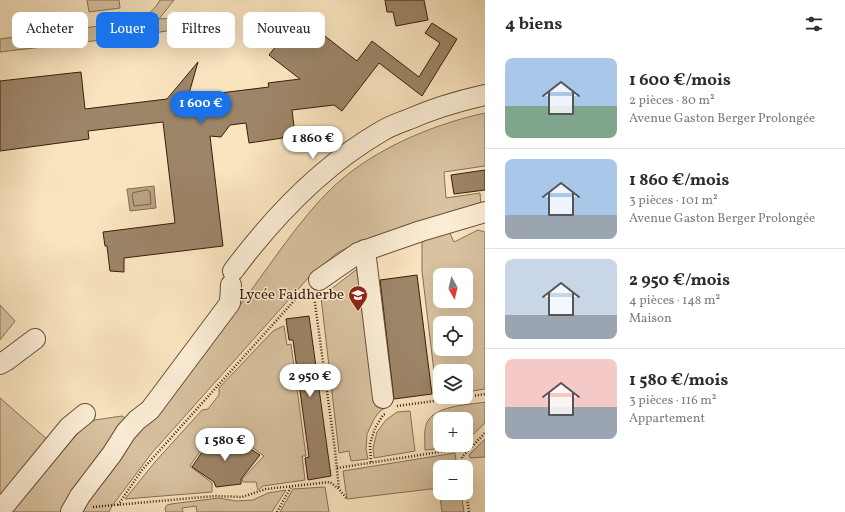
<!DOCTYPE html>
<html lang="fr">
<head>
<meta charset="utf-8">
<style>
	:root { --surface:#fff; --page:#f7f7f7; --text:#2b2b33; --muted:#7c7c81; --line:#e1e1e2; --accent:#1a73e8 }
	body { margin:0; font-family:Vollkorn,serif; background:var(--page); color:var(--text); height:100vh; display:flex; flex-direction:column; font-size:15px; white-space:nowrap }
	* { box-sizing:border-box; margin:0 }
	p { font-size:13px; color:var(--muted) }
	.icon { flex:none; width:22px; height:22px; fill:none; stroke:currentColor; stroke-width:2; stroke-linecap:round; stroke-linejoin:round }
	.map { position:relative; flex:1; overflow:hidden }
	.side { display:flex; flex-direction:column; background:var(--surface); width:360px }
	.side>* { flex:none }
	.top-card { position:absolute; left:12px; top:12px; width:380px; height:36px; display:flex; gap:8px }
	.needle { width:26px; rotate:172deg }
	.controls { position:absolute; left:433px; top:268px; display:grid; gap:8px }
	.controls a { display:grid; place-items:center; width:40px; height:40px; border-radius:8px; background:var(--surface); box-shadow:0 4px 16px #0002; font-size:20px }
	.price { position:absolute; translate:-50% -34px; padding:0 9px; border-radius:14px; background:#fff; color:#222; font-size:13px; line-height:26px; filter:drop-shadow(0 1px 2px #0008) }
	.price::after { content:''; position:absolute; left:50%; top:24px; width:12px; height:9px; margin-left:-6px; background:inherit; clip-path:polygon(0 0,100% 0,50% 100%) }
	.price.on { background:var(--accent); color:#fff }
	ul { padding:0; list-style:none }
	li { display:flex; align-items:center; gap:12px; height:100px; padding:0 20px }
	li+li { border-top:1px solid var(--line) }
	li span { display:grid; place-items:center; flex:none; width:112px; height:80px; border-radius:8px; color:#555 }
	li>.icon { margin-inline-start:auto }
	span .icon { width:48px; height:48px; fill:#fffc; stroke-width:1 }
	li b { font-size:17px }
	h2 { display:flex; justify-content:space-between; align-items:center; height:48px; padding:0 20px; font-size:17px }
	.tag { padding:0 14px; border-radius:8px; background:var(--surface); box-shadow:0 4px 16px #0002; font-size:14px; line-height:36px }
	.tag.on { background:var(--accent); color:#fff }
	main { display:flex; flex:1; min-height:0 }
	.map>svg:first-child { display:block }
	.green { fill:#d8c2a0; stroke:#887055; fill-rule:evenodd }
	.water { fill:#b8a181; stroke:#856d51 }
	.lines { fill:none; stroke-linecap:round; stroke-linejoin:round }
	.shore { stroke:#786046; stroke-width:1 }
	.building { fill:#9d8568; stroke:#391e0a }
	.minor-casing { stroke:#695037; stroke-width:22 }
	.path { stroke:#391e0a; stroke-width:2.5; stroke-dasharray:1 2; stroke-linecap:butt }
	.minor { stroke:#fbedd5; stroke-width:20 }
	.labels { text-anchor:middle; dominant-baseline:central; stroke-width:3; stroke-linejoin:round; paint-order:stroke }
	.poi-label { font-size:15px; fill:#391e0a; stroke:#fbedd5; text-anchor:end }
</style>
</head>
<body>
<main>
<div class="map">
<svg width="485" height="512" viewBox="0 0 485 512">
	<rect width="100%" height="100%" fill="#f9e4bf"/>
	<filter id="stains"><feTurbulence type="fractalNoise" baseFrequency=".005" numOctaves="4"/><feColorMatrix values="0 0 0 0 .2 0 0 0 0 .09 0 0 0 0 .02 0 0 0 .5 -.17"/></filter>
	<radialGradient id="worn" r=".72"><stop offset=".6" stop-color="#630" stop-opacity="0"/><stop offset="1" stop-color="#630" stop-opacity=".3"/></radialGradient>
	<g class="green">
		<path d="M87,0H119L120,8L89,12Z"/>
		<path d="M160,0H174L159,19L173,18L174,30L118,38L0,52V39L130,22C142,19 154,12 160,0Z"/>
		<path d="M485,113V166L444,172L446,198L480,193L481,206L357,243L337,253L309,277L151,454L112,506L109,512H12L88,421L122,416L142,429C178,384 214,339 249,293C275,258 299,221 329,191C369,151 430,125 485,113Z"/>
		<path d="M448,229L454,242L478,230L485,232V389L466,392V371H440V396L437,397L422,271V237ZM440,275H466V301H440ZM440,323H466V349H440Z"/>
		<path d="M357,269L374,402L390,400V405L380,411L374,419L367,434L366,449L368,459L351,461L349,451L339,453L321,297Z"/>
		<path d="M0,305L15,321L0,340Z"/>
		<path d="M284,326L287,345L291,344L306,456H302L305,480L263,486L258,490L256,482H243L242,479L264,456L236,435L209,438L190,466L212,483V492L125,499L155,462L202,410L208,409L219,395V388L273,331L281,327Z"/>
		<path d="M0,398L48,440L0,496Z"/>
		<path d="M485,402V423L466,441V419H440V445H462V446L425,450C425,440 423,427 429,419C441,405 468,405 485,402Z"/>
		<path d="M410,411L415,451L374,458L373,448L377,432L386,420L397,412Z"/>
		<path d="M485,439V457L470,458L469,455Z"/>
		<path d="M455,453L457,467H440V493H461L464,512H442L439,488L347,499L343,471Z"/>
		<path d="M325,487L329,512H280L293,489Z"/>
		<path d="M286,490L272,512H197L196,506L182,508L183,512H166L165,508L167,505L171,504L219,498L236,501L253,500L268,493Z"/>
	</g>
	<path class="water" d="M154,186L156,208L130,211L127,189Z"/>
	<g class="lines">
		<path class="shore" d="M148,190L150,192L151,204L134,206L132,195L133,193Z"/>
	</g>
	<g class="building">
		<path d="M385,0H424L428,20L396,26L393,12H387Z"/>
		<path d="M299,16L357,61L372,41L419,77L440,43L425,33L432,23L457,39L422,96L379,63L342,111L334,105L292,110L295,135L283,136V138L249,143L246,123L230,125L221,137L210,136L223,246L124,258V272L110,271L107,246H105L103,232L175,223L163,122L88,131L89,139L0,151V81L81,72L85,109L167,99L198,62L188,97L269,87L268,83L300,79L269,55Z"/>
		<path d="M485,170V190L454,194L451,175Z"/>
		<path d="M417,275L432,394L394,399L380,280Z"/>
		<path d="M309,316L331,476L308,480L305,458L309,457L293,340H289L286,319Z"/>
		<path d="M233,438L260,455L241,479V484L216,487L214,482L192,467L210,440Z"/>
	</g>
	<g class="lines">
		<defs>
			<g id="minor">
				<path d="M365,250L383,398"/>
				<path d="M233,271C274,216 323,165 382,131C390,126 399,123 407,120C432,109 458,101 485,95"/>
				<path d="M319,280L358,253L421,231L485,212"/>
				<path d="M0,364L7,360L35,339"/>
				<path d="M0,511L69,427L85,414"/>
				<path d="M71,512L80,496L112,454L126,432L137,420L150,410L230,303L231,285"/>
			</g>
		</defs>
		<use href="#minor" class="minor-casing"/>
		<g class="path">
			<path d="M314,296L335,450L339,489"/>
			<path d="M466,397L485,394"/>
			<path d="M397,406L464,397"/>
			<path d="M371,462L370,444L375,428L383,415L385,414"/>
			<path d="M463,467L462,457L485,433"/>
			<path d="M337,468L471,447"/>
			<path d="M466,490L469,512"/>
			<path d="M118,505L142,470L302,292L305,290"/>
			<path d="M93,507L215,496L242,497L266,489L330,482L339,489L347,499"/>
			<path d="M277,512L291,487"/>
		</g>
		<use href="#minor" class="minor"/>
	</g>
	<defs>
		<symbol id="school-pin" viewBox="-11 -11 22 30"><path d="M0 17L-7.5 6A9.5 9.5 0 1 1 7.5 6Z" fill="#8f2418" stroke="#fbedd5"/><path d="M0-5L7-2L0 1L-7-2ZM-4 1L0 2.5L4 1V4Q0 6-4 4Z" fill="#fff"/></symbol>
	</defs>
	<g fill-rule="evenodd">
		<use href="#school-pin" x="347" y="284" width="22" height="30"/>
	</g>
	<g class="labels">
		<g class="poi-label">
			<text x="344" y="295">Lycée Faidherbe</text>
		</g>
	</g>
	<rect width="100%" height="100%" filter="url(#stains)"/>
	<rect width="100%" height="100%" fill="url(#worn)"/>
</svg>
<div class="controls">
<a><svg class="needle" viewBox="-14 -14 28 28"><path d="M0-13l5 13h-10z" fill="#e53935"/><path d="M0 13l5-13h-10z" fill="#7c7c81"/></svg></a>
<a><svg class="icon" aria-label="locate" viewBox="0 0 24 24"><circle cx="12" cy="12" r="6"/><path d="M12 2v4M12 18v4M2 12h4M18 12h4"/></svg></a>
<a><svg class="icon" aria-label="layers" viewBox="0 0 24 24"><path d="M12 4l9 5-9 5-9-5zM3 14l9 5 9-5"/></svg></a>
<a>+</a>
<a>−</a>
</div>
<b class="price on" style="left:201px;top:125px">1 600 €</b>
<b class="price" style="left:313px;top:160px">1 860 €</b>
<b class="price" style="left:310px;top:398px">2 950 €</b>
<b class="price" style="left:225px;top:462px">1 580 €</b>
<div class="top-card">
<a class="tag">Acheter</a>
<a class="tag on">Louer</a>
<a class="tag">Filtres</a>
<a class="tag">Nouveau</a>
</div>
</div>
<section class="side">
<h2>4 biens<svg class="icon" aria-label="filters" viewBox="0 0 24 24"><path d="M4 7h16M4 17h16"/><circle cx="9" cy="7" r="2"/><circle cx="15" cy="17" r="2"/></svg></h2>
<ul>
<li><span style="background:linear-gradient(#a9c7e8 60%,#7fa58c 0)"><svg class="icon" aria-label="home" viewBox="0 0 24 24"><path d="M3 11l9-7 9 7M6 9v11h12V9"/></svg></span><div><b>1 600 €/mois</b><p>2 pièces · 80 m²</p><p>Avenue Gaston Berger Prolongée</p></div></li>
<li><span style="background:linear-gradient(#a9c7e8 70%,#9aa5b1 0)"><svg class="icon" aria-label="home" viewBox="0 0 24 24"><path d="M3 11l9-7 9 7M6 9v11h12V9"/></svg></span><div><b>1 860 €/mois</b><p>3 pièces · 101 m²</p><p>Avenue Gaston Berger Prolongée</p></div></li>
<li><span style="background:linear-gradient(#c9d6e8 70%,#9aa5b1 0)"><svg class="icon" aria-label="home" viewBox="0 0 24 24"><path d="M3 11l9-7 9 7M6 9v11h12V9"/></svg></span><div><b>2 950 €/mois</b><p>4 pièces · 148 m²</p><p>Maison</p></div></li>
<li><span style="background:linear-gradient(#f6c9c9 60%,#9aa5b1 0)"><svg class="icon" aria-label="home" viewBox="0 0 24 24"><path d="M3 11l9-7 9 7M6 9v11h12V9"/></svg></span><div><b>1 580 €/mois</b><p>3 pièces · 116 m²</p><p>Appartement</p></div></li>
</ul>
</section>
</main>
</body>
</html>
